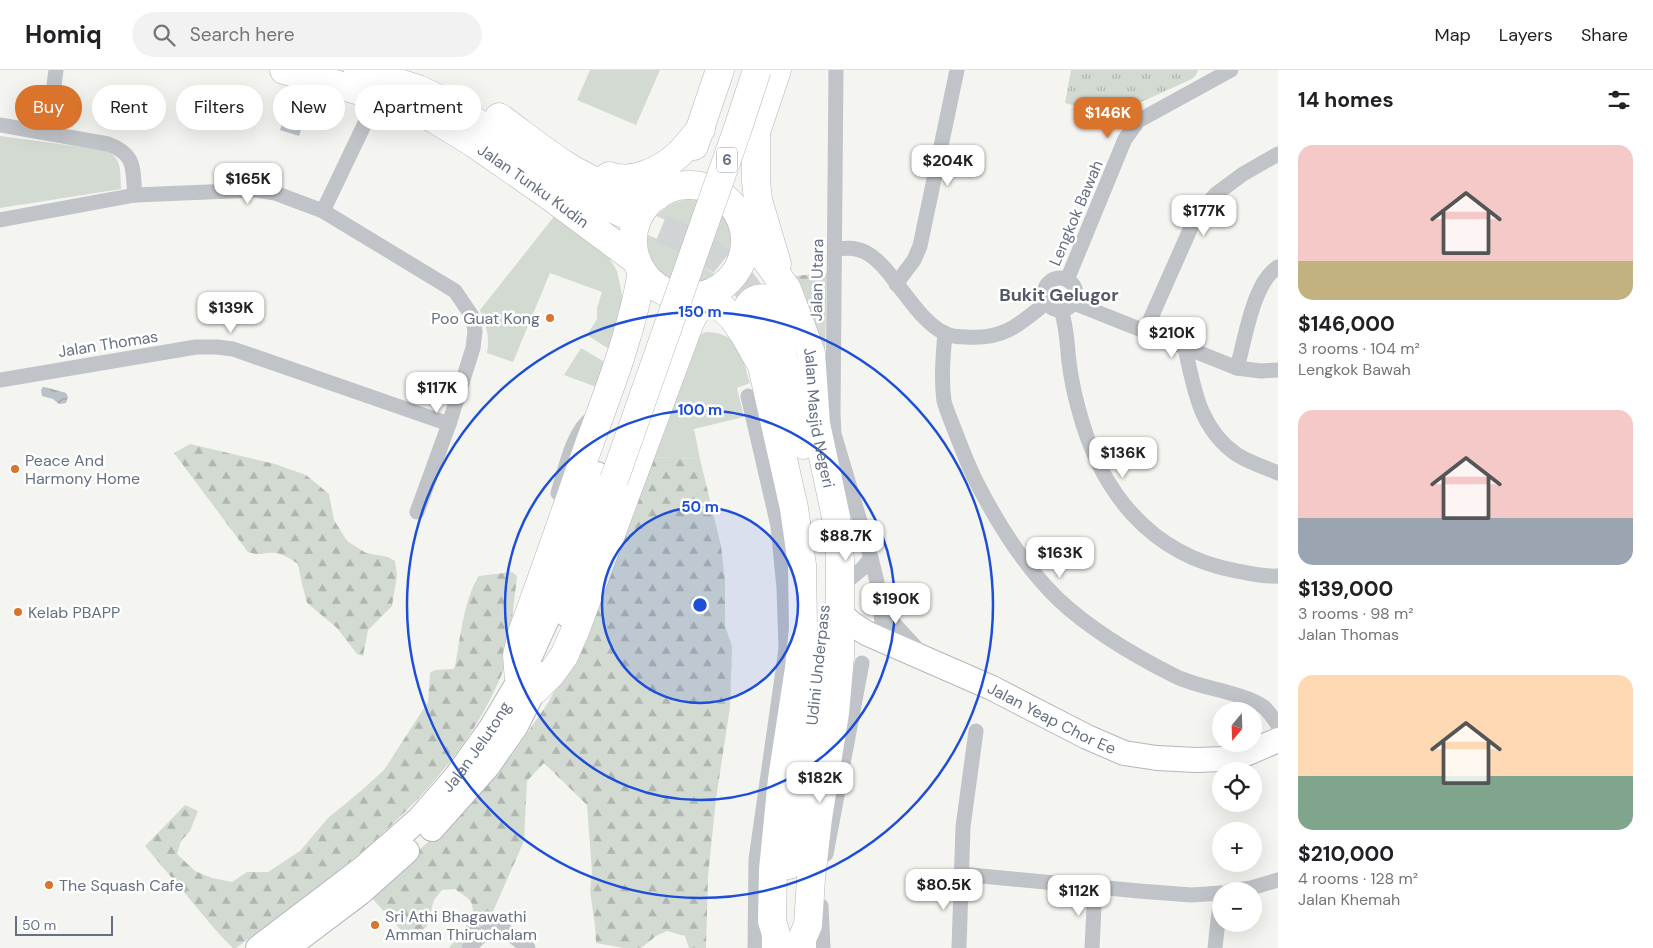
<!DOCTYPE html>
<html lang="en">
<head>
<meta charset="utf-8">
<style>
	:root { --surface:#fff; --page:#f2f2f2; --text:#202124; --muted:#757577; --line:#e0e0e0; --accent:#da732c }
	body { margin:0; font-family:"DM Sans",sans-serif; background:var(--page); color:var(--text); height:100vh; display:flex; flex-direction:column; font-size:19px; white-space:nowrap }
	* { box-sizing:border-box; margin:0 }
	p { font-size:16px; color:var(--muted) }
	.icon { flex:none; width:28px; height:28px; fill:none; stroke:currentColor; stroke-width:2; stroke-linecap:round; stroke-linejoin:round }
	.map { position:relative; flex:1; overflow:hidden }
	.details { display:flex; flex-direction:column; background:var(--surface); width:375px }
	.details>* { flex:none }
	.top-card { position:absolute; left:15px; top:15px; width:475px; height:45px; display:flex; gap:10px }
	.needle { width:32px; rotate:199deg }
	.fabs { position:absolute; left:1212px; top:632px; display:grid; gap:10px }
	.fabs a { display:grid; place-items:center; width:50px; height:50px; border-radius:50%; background:var(--surface); box-shadow:0 5px 20px #0002; font-size:25px }
	.scale { position:absolute; left:15px; bottom:12px; width:98px; box-sizing:border-box; padding-left:5px; border:2px solid #657081; border-top:0; font-size:14px; line-height:18px; white-space:nowrap; color:#657081; -webkit-text-stroke:4px #fff; paint-order:stroke }
	.price { position:absolute; translate:-50% -42px; padding:0 11px; border-radius:10px; background:#fff; color:#222; font-size:16px; line-height:32px; filter:drop-shadow(0 1px 2px #0008) }
	.price::after { content:''; position:absolute; left:50%; top:30px; width:15px; height:11px; margin-left:-8px; background:inherit; clip-path:polygon(0 0,100% 0,50% 100%) }
	.price.selected { background:var(--accent); color:#fff }
	ul { padding:0; list-style:none }
	li { display:grid; align-content:center; gap:10px; height:265px; padding:0 20px }
	li span { display:grid; place-items:center; height:155px; border-radius:15px; color:#555 }
	li>.icon { margin-inline-start:auto }
	span .icon { width:90px; height:90px; fill:#fffc; stroke-width:1 }
	li b { font-size:21px }
	h2 { display:flex; justify-content:space-between; align-items:center; height:60px; padding:0 20px; font-size:21px }
	.pill { padding:0 18px; border-radius:22px; background:var(--surface); box-shadow:0 5px 20px #0002; font-size:18px; line-height:45px }
	.pill.selected { background:var(--accent); color:#fff }
	header { display:flex; align-items:center; gap:30px; box-sizing:border-box; height:70px; padding:0 25px; background:var(--surface); border-bottom:1px solid var(--line) }
	header strong { font-size:24px }
	nav { display:flex; gap:28px; margin-inline-start:auto; font-size:18px }
	.search { width:350px; height:45px; background:var(--page); display:flex; align-items:center; gap:12px; box-sizing:border-box; padding:0 18px; border-radius:28px; color:var(--muted); font-size:19px }
	main { display:flex; flex:1; min-height:0 }
	.map>svg:first-child { display:block }
	.grass { fill:#d3dad1 }
	.forest { fill:url(#forest-firs) }
	.park { fill:url(#park-tufts) }
	.water { fill:url(#water-waves) }
	.lines { fill:none; stroke-linecap:round; stroke-linejoin:round }
	.highway-tunnel { stroke:#d0d4d5; stroke-width:28; stroke-dasharray:28 14; stroke-linecap:butt }
	.primary-casing { stroke:#b3b6bb; stroke-width:26 }
	.highway-casing { stroke:#b3b5b9; stroke-width:29 }
	.street { stroke:#c0c3c7; stroke-width:15 }
	.primary { stroke:#fff; stroke-width:24 }
	.highway { stroke:#fff; stroke-width:28 }
	.highway-bridge-casing { stroke:#b3b5b9; stroke-width:29; stroke-linecap:butt }
	.highway-bridge { stroke:#fff; stroke-width:28 }
	.ring { fill:none; stroke:#1d4ed8; stroke-width:2.5 }
	.poi-dot { fill:#da732c; stroke:#fff; stroke-width:2 }
	.labels { text-anchor:middle; dominant-baseline:central; stroke-width:5; stroke-linejoin:round; paint-order:stroke }
	.shield { fill:#fff; stroke:#939ba7; stroke-width:1 }
	.shield-label { font-size:15px; font-weight:bold; fill:#657081 }
	.street-label { font-size:16px; fill:#657081; stroke:#fff }
	.poi-label { font-size:16px; fill:#657081; stroke:#fff; text-anchor:start }
	.neighbourhood-label { font-size:18px; font-weight:bold; fill:#535a66; stroke:#fff }
	.centre { fill:#1d4ed8; stroke:#fff; stroke-width:2.5 }
	.ring-label { font-size:15px; text-anchor:middle; font-weight:bold; fill:#1d4ed8; stroke:#fff; stroke-width:5; stroke-linejoin:round; paint-order:stroke }
</style>
</head>
<body>
<header>
<strong>Homiq</strong>
<div class="search"><svg class="icon" aria-label="search" viewBox="0 0 24 24"><circle cx="10" cy="10" r="6"/><path d="M15 15l6 6"/></svg>Search here</div>
<nav><a>Map</a><a>Layers</a><a>Share</a></nav>
</header>
<main>
<div class="map">
<svg width="1278" height="878" viewBox="0 0 1278 878">
	<defs>
		<pattern id="forest-firs" width="22" height="20" patternUnits="userSpaceOnUse" patternTransform="scale(1.25)"><rect width="22" height="20" fill="#d3dad1"/><path d="M5 1l3.5 6h-7zM16 11l3.5 6h-7z" fill="#afb5af"/></pattern>
		<pattern id="park-tufts" width="24" height="20" patternUnits="userSpaceOnUse" patternTransform="scale(1.25)"><rect width="24" height="20" fill="#d3dad1"/><path d="M3 7l-1-3M5 7V3M7 7l1-3M15 17l-1-3M17 17v-4M19 17l1-3" fill="none" stroke="#afb5af"/></pattern>
		<pattern id="water-waves" width="16" height="10" patternUnits="userSpaceOnUse" patternTransform="scale(1.25)"><rect width="16" height="10" fill="#bac2c8"/><path d="M0 5q4-4 8 0t8 0" fill="none" stroke="#9ba2a8"/></pattern>
	</defs>
	<rect width="100%" height="100%" fill="#f4f5f1"/>
	<g class="grass">
		<path d="M590,0H660L636,55L577,30Z"/>
		<path d="M0,66L104,80C123,87 120,101 121,119L0,138Z"/>
		<path d="M687,129C722,130 740,157 731,190C707,167 685,158 656,146L670,134Z"/>
		<path d="M556,144L605,181L617,201L623,229L612,281L587,265L597,249V238L602,222L550,203L513,292L487,283C490,267 486,255 480,240Z"/>
		<path d="M648,165C676,177 694,186 717,207C708,213 702,214 691,214C686,214 680,215 675,213C655,208 645,184 648,165Z"/>
		<path d="M706,262C741,263 741,285 750,313L737,318L744,347L694,359L700,389L650,387L699,265Z"/>
		<path d="M581,278L608,294L599,318L564,305Z"/>
	</g>
	<g class="forest">
		<path d="M827,203L824,325L818,271L795,206Z"/>
		<path d="M190,374L275,394L306,405L329,424L334,450L347,471L366,483L388,487L395,491L397,505L392,536L368,560L363,586L357,584L337,558L307,533L302,514L298,494C289,488 280,481 268,483C260,484 256,485 248,482L174,383Z"/>
		<path d="M650,387L700,389L721,476L725,511V556L732,576L730,637L716,729L708,806L706,878H689L685,866L667,861L656,866L641,878H624L596,873L595,856L590,820L592,802L587,735L544,693L527,711L524,771L491,846L461,878H449C457,868 479,847 471,832C468,827 460,823 455,819L442,820L434,830L427,856L411,871L369,825L476,729L514,682L548,633L582,568Z"/>
		<path d="M512,502L517,506C515,526 512,546 510,567C509,575 509,585 506,593C462,716 338,804 236,878H233L219,864L145,776L185,735L198,741L190,761L181,771L177,784L195,801L212,808L232,812L247,802H268L300,781L328,748L362,720L384,700L428,632L430,603L435,600L453,599L455,597C460,570 464,528 479,506Z"/>
	</g>
	<path class="park" d="M1071,0H1198L1196,5L1192,9L1139,33L1121,48L1065,33Z"/>
	<g class="water">
		<path d="M279,40L305,48L299,66L280,60L284,48L277,46Z"/>
		<path d="M43,317C45,317 64,322 66,323L68,327L66,333L59,334L53,329L42,326L41,320Z"/>
	</g>
	<g class="lines">
		<path class="highway-tunnel" d="M622,143C663,159 709,174 739,208C750,221 759,236 768,250"/>
		<defs>
			<g id="primary">
				<path id="s1" d="M841,544L851,553L866,563L992,618L1087,667L1124,683L1157,688L1196,690L1223,689L1248,683L1278,670"/>
				<path d="M567,545L614,410"/>
				<path d="M432,759L488,696L516,656L542,604"/>
				<path id="s2" d="M258,878L363,798L419,749L455,708L491,658L519,611L547,549L597,404"/>
				<path d="M287,878L360,823L407,781"/>
			</g>
			<g id="highway">
				<path id="s3" d="M284,0L378,26L405,35L436,50L475,74L551,127L637,191"/>
				<path d="M358,0L418,19L437,28L484,57L524,89L564,116L622,143"/>
				<path d="M499,47C534,72 569,104 611,117C626,122 642,123 657,126"/>
				<path d="M756,61V112L758,130L777,194"/>
				<path d="M694,76L720,0"/>
				<path d="M751,77L777,0"/>
				<path d="M609,106C633,114 660,101 678,85C686,78 693,67 701,59"/>
				<circle cx="689" cy="171" r="56"/>
				<path id="s4" d="M745,161L787,219L811,283L816,354L836,447L840,489V586L835,643L818,748L811,809L808,855L802,869V878"/>
				<path d="M768,250L780,278L787,302L803,375"/>
				<path d="M759,270L746,244C748,224 771,224 781,239C785,245 786,255 789,261"/>
				<path d="M519,611L517,585L522,563C546,498 568,434 591,369C611,315 633,258 642,201"/>
				<path d="M535,620L551,604L564,586L575,561L690,252L704,225L717,233L733,248L744,264L762,296L794,438L802,495L803,558L799,598L782,709L773,800L772,851L776,864V878"/>
				<path d="M789,795L824,574"/>
			</g>
		</defs>
		<use href="#primary" class="primary-casing"/>
		<use href="#highway" class="highway-casing"/>
		<g class="street">
			<path d="M836,0L833,344L834,364L871,488L877,512L882,552L880,560L875,567"/>
			<path d="M52,31L56,0"/>
			<path d="M0,55L108,74C137,85 132,98 135,125"/>
			<path d="M323,141L378,26"/>
			<path d="M0,150L135,125L256,120L275,123L323,141L455,221L472,246L475,261L473,278L449,354L417,442"/>
			<path d="M835,179C845,178 855,177 865,182C881,190 893,209 904,223C915,237 927,254 944,263C950,266 959,267 966,267C1004,270 1020,254 1047,232"/>
			<circle cx="1060" cy="224" r="16"/>
			<path d="M1067,210L1125,69L1138,51L1231,0"/>
			<path d="M896,214L914,190L920,176L957,0"/>
			<path d="M1074,233L1237,298L1261,301L1278,300"/>
			<path d="M1061,240C1067,257 1067,275 1069,292C1071,307 1074,323 1078,337C1099,420 1149,485 1237,501C1251,504 1264,507 1278,506"/>
			<path d="M1145,261L1193,153L1205,136L1216,124L1243,104L1278,84"/>
			<path d="M945,263C943,286 941,309 944,331C946,339 950,348 953,356C961,376 968,396 978,415C999,456 1025,497 1058,529C1092,561 1133,585 1175,606C1201,619 1240,621 1264,637C1269,642 1274,649 1278,655"/>
			<path d="M1185,278C1194,318 1199,358 1236,384C1248,392 1264,397 1278,403"/>
			<path d="M1237,298C1245,270 1253,212 1278,197"/>
			<path d="M0,310L196,277H217L233,279L449,354"/>
			<path d="M748,326L778,456L784,518L786,579L756,789L755,878"/>
			<path d="M558,423C565,401 573,360 592,348"/>
			<path d="M841,516L863,498L871,488"/>
			<path d="M881,536L888,547L921,583"/>
			<path d="M826,784L862,593"/>
			<path d="M960,804L1139,821L1191,825L1221,823"/>
			<path d="M1229,821L1251,818L1278,810"/>
			<path d="M821,836L823,878"/>
			<path d="M469,878C496,848 499,855 528,878"/>
			<path d="M959,878L963,757L976,661"/>
			<path d="M1092,878L1095,817"/>
			<path d="M1215,878L1221,823"/>
		</g>
		<use href="#primary" class="primary"/>
		<use href="#highway" class="highway"/>
		<defs>
			<path id="highway-bridge" d="M614,410L738,58L757,0"/>
		</defs>
		<use href="#highway-bridge" class="highway-bridge-casing"/>
		<use href="#highway-bridge" class="highway-bridge"/>
	</g>
	<circle cx="700" cy="535" r="98" fill="#1d4ed8" fill-opacity=".12"/>
	<g class="ring">
		<circle cx="700" cy="535" r="98"/>
		<circle cx="700" cy="535" r="195"/>
		<circle cx="700" cy="535" r="293"/>
	</g>
	<g class="poi-dot">
		<circle cx="550" cy="248" r="5"/>
		<circle cx="15" cy="399" r="5"/>
		<circle cx="18" cy="542" r="5"/>
		<circle cx="49" cy="815" r="5"/>
		<circle cx="375" cy="855" r="5"/>
	</g>
	<g class="labels">
		<rect class="shield" x="717" y="77.5" width="20" height="25" rx="4"/>
		<g class="shield-label">
			<text x="727" y="90">6</text>
		</g>
		<g class="street-label">
			<text stroke="none"><textPath href="#s3" startOffset="278">Jalan Tunku Kudin</textPath></text>
			<text transform="translate(1076 143) rotate(-67)">Lengkok Bawah</text>
			<text transform="translate(817 210) rotate(-89)">Jalan Utara</text>
			<text transform="translate(108 274) rotate(-9)">Jalan Thomas</text>
			<text stroke="none"><textPath href="#s4" startOffset="205">Jalan Masjid Negeri</textPath></text>
			<text transform="translate(818 595) rotate(-84)">Udini Underpass</text>
			<text stroke="none"><textPath href="#s1" startOffset="236">Jalan Yeap Chor Ee</textPath></text>
			<text stroke="none"><textPath href="#s2" startOffset="299">Jalan Jelutong</textPath></text>
		</g>
		<g class="poi-label">
			<text x="540" y="248" text-anchor="end">Poo Guat Kong</text>
			<text x="25" y="390">Peace And<tspan x="25" dy="18">Harmony Home</tspan></text>
			<text x="28" y="542">Kelab PBAPP</text>
			<text x="59" y="815">The Squash Cafe</text>
			<text x="385" y="846">Sri Athi Bhagawathi<tspan x="385" dy="18">Amman Thiruchalam</tspan></text>
		</g>
		<g class="neighbourhood-label">
			<text x="1059" y="225">Bukit Gelugor</text>
		</g>
	</g>
	<circle cx="700" cy="535" r="8" class="centre"/>
	<g class="ring-label">
		<text x="700" y="247">150 m</text>
		<text x="700" y="345">100 m</text>
		<text x="700" y="442">50 m</text>
	</g>
</svg>
<div class="fabs">
<a><svg class="needle" viewBox="-14 -14 28 28"><path d="M0-13l5 13h-10z" fill="#e53935"/><path d="M0 13l5-13h-10z" fill="#757577"/></svg></a>
<a><svg class="icon" aria-label="locate" viewBox="0 0 24 24"><circle cx="12" cy="12" r="6"/><path d="M12 2v4M12 18v4M2 12h4M18 12h4"/></svg></a>
<a>+</a>
<a>−</a>
</div>
<div class="scale">50 m</div>
<b class="price selected" style="left:1108px;top:69px">$146K</b>
<b class="price" style="left:948px;top:117px">$204K</b>
<b class="price" style="left:248px;top:135px">$165K</b>
<b class="price" style="left:1204px;top:167px">$177K</b>
<b class="price" style="left:231px;top:264px">$139K</b>
<b class="price" style="left:1172px;top:289px">$210K</b>
<b class="price" style="left:437px;top:344px">$117K</b>
<b class="price" style="left:1123px;top:409px">$136K</b>
<b class="price" style="left:846px;top:492px">$88.7K</b>
<b class="price" style="left:1060px;top:509px">$163K</b>
<b class="price" style="left:896px;top:555px">$190K</b>
<b class="price" style="left:820px;top:734px">$182K</b>
<b class="price" style="left:944px;top:841px">$80.5K</b>
<b class="price" style="left:1079px;top:847px">$112K</b>
<div class="top-card">
<a class="pill selected">Buy</a>
<a class="pill">Rent</a>
<a class="pill">Filters</a>
<a class="pill">New</a>
<a class="pill">Apartment</a>
</div>
</div>
<section class="details">
<h2>14 homes<svg class="icon" aria-label="filters" viewBox="0 0 24 24"><path d="M4 7h16M4 17h16"/><circle cx="9" cy="7" r="2"/><circle cx="15" cy="17" r="2"/></svg></h2>
<ul>
<li><span style="background:linear-gradient(#f6c9c9 75%,#c2b280 0)"><svg class="icon" aria-label="home" viewBox="0 0 24 24"><path d="M3 11l9-7 9 7M6 9v11h12V9"/></svg></span><div><b>$146,000</b><p>3 rooms · 104 m²</p><p>Lengkok Bawah</p></div></li>
<li><span style="background:linear-gradient(#f6c9c9 70%,#9aa5b1 0)"><svg class="icon" aria-label="home" viewBox="0 0 24 24"><path d="M3 11l9-7 9 7M6 9v11h12V9"/></svg></span><div><b>$139,000</b><p>3 rooms · 98 m²</p><p>Jalan Thomas</p></div></li>
<li><span style="background:linear-gradient(#ffd9b3 65%,#7fa58c 0)"><svg class="icon" aria-label="home" viewBox="0 0 24 24"><path d="M3 11l9-7 9 7M6 9v11h12V9"/></svg></span><div><b>$210,000</b><p>4 rooms · 128 m²</p><p>Jalan Khemah</p></div></li>
</ul>
</section>
</main>
</body>
</html>
